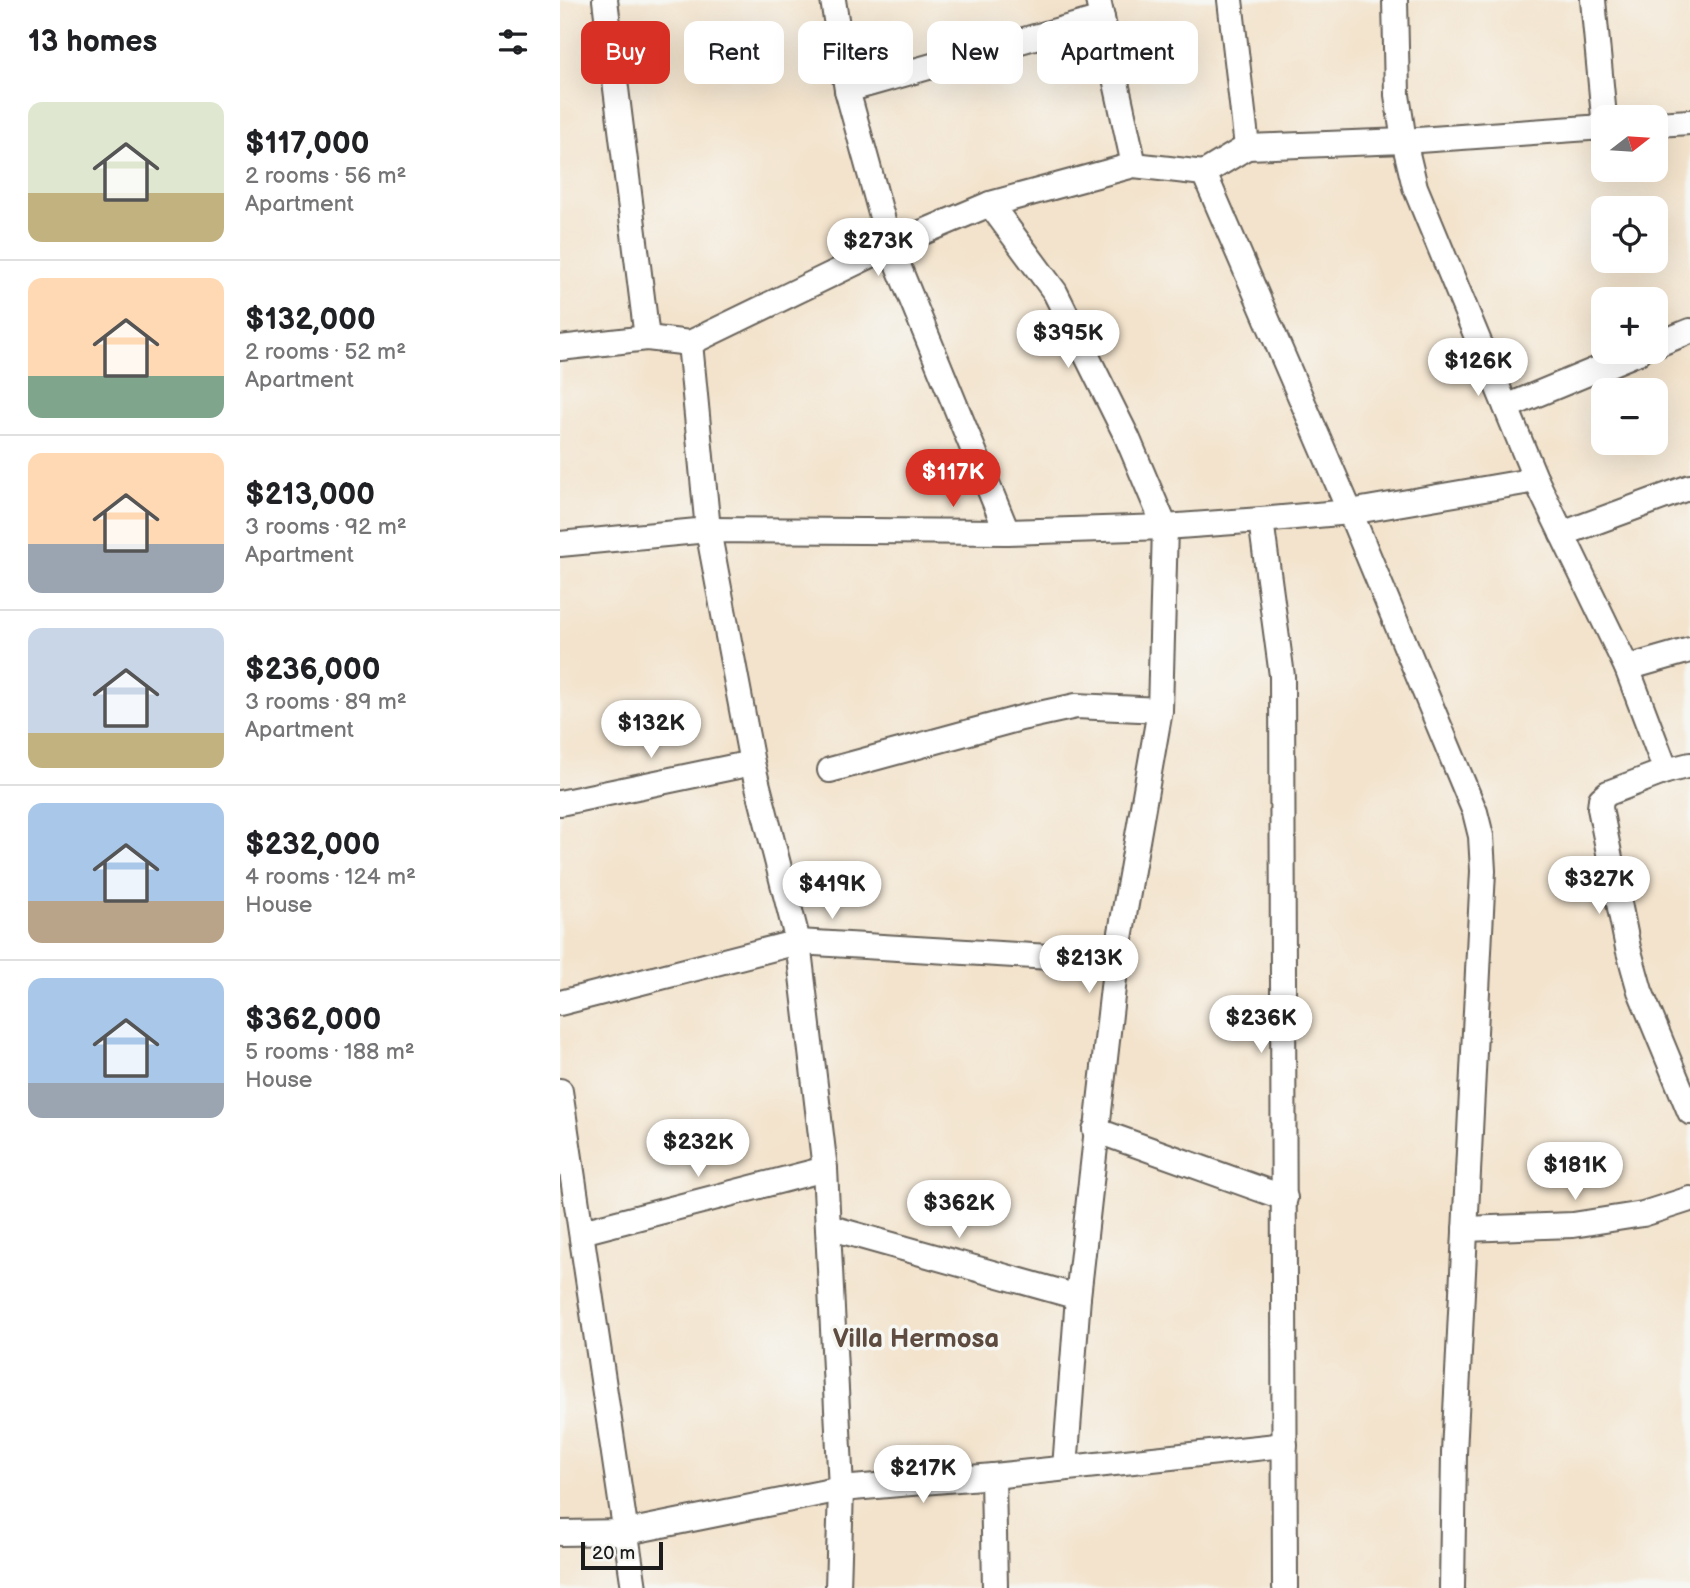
<!DOCTYPE html>
<html lang="en">
<head>
<meta charset="utf-8">
<style>
	:root { --surface:#fff; --page:#f6f6f6; --text:#202124; --muted:#757577; --line:#e0e0e0; --accent:#d93025 }
	body { margin:0; font-family:"Balsamiq Sans",sans-serif; background:var(--page); color:var(--text); height:100vh; display:flex; flex-direction:column; font-size:26px; white-space:nowrap }
	* { box-sizing:border-box; margin:0 }
	p { font-size:23px; color:var(--muted) }
	.icon { flex:none; width:38px; height:38px; fill:none; stroke:currentColor; stroke-width:2; stroke-linecap:round; stroke-linejoin:round }
	.map { position:relative; flex:1; overflow:hidden }
	.details { display:flex; flex-direction:column; background:var(--surface); width:560px }
	.details>* { flex:none }
	.guide { position:absolute; left:21px; top:21px; width:665px; height:63px; display:flex; gap:14px }
	.needle { width:46px; rotate:73deg }
	.controls { position:absolute; left:1031px; top:105px; display:grid; gap:14px }
	.controls a { display:grid; place-items:center; width:77px; height:77px; border-radius:14px; background:var(--surface); box-shadow:0 7px 28px #0002; font-size:35px }
	.scale { position:absolute; left:21px; bottom:18px; width:82px; box-sizing:border-box; padding-left:7px; border:4px solid #1c1c1c; border-top:0; font-size:19px; line-height:24px; white-space:nowrap; color:#1c1c1c; -webkit-text-stroke:5px #f6f6f2; paint-order:stroke }
	.price { position:absolute; translate:-50% -60px; padding:0 16px; border-radius:24px; background:#fff; color:#222; font-size:23px; line-height:46px; filter:drop-shadow(0 2px 4px #0008) }
	.price::after { content:''; position:absolute; left:50%; top:42px; width:21px; height:16px; margin-left:-10px; background:inherit; clip-path:polygon(0 0,100% 0,50% 100%) }
	.price.active { background:var(--accent); color:#fff }
	ul { padding:0; list-style:none }
	li { display:flex; align-items:center; gap:21px; height:175px; padding:0 28px }
	li+li { border-top:2px solid var(--line) }
	li span { display:grid; place-items:center; flex:none; width:196px; height:140px; border-radius:14px; color:#555 }
	li>.icon { margin-inline-start:auto }
	span .icon { width:84px; height:84px; fill:#fffc; stroke-width:1 }
	li b { font-size:30px }
	h2 { display:flex; justify-content:space-between; align-items:center; height:84px; padding:0 28px; font-size:30px }
	.chip { padding:0 24px; border-radius:14px; background:var(--surface); box-shadow:0 7px 28px #0002; font-size:24px; line-height:63px }
	.chip.active { background:var(--accent); color:#fff }
	main { display:flex; flex:1; min-height:0 }
	.map>svg:first-child { display:block }
	.lines { fill:none; stroke-linecap:round; stroke-linejoin:round }
	.street-casing { stroke:#67625a; stroke-width:28 }
	.street { stroke:#fff; stroke-width:24 }
	.labels { text-anchor:middle; dominant-baseline:central; stroke-width:7; stroke-linejoin:round; paint-order:stroke }
	.district-label { font-size:26px; font-weight:bold; fill:#5f4c40; stroke:#f6f6f2 }
</style>
</head>
<body>
<main>
<section class="details">
<h2>13 homes<svg class="icon" aria-label="filters" viewBox="0 0 24 24"><path d="M4 7h16M4 17h16"/><circle cx="9" cy="7" r="2"/><circle cx="15" cy="17" r="2"/></svg></h2>
<ul>
<li><span style="background:linear-gradient(#dfe7d0 65%,#c2b280 0)"><svg class="icon" aria-label="home" viewBox="0 0 24 24"><path d="M3 11l9-7 9 7M6 9v11h12V9"/></svg></span><div><b>$117,000</b><p>2 rooms · 56 m²</p><p>Apartment</p></div></li>
<li><span style="background:linear-gradient(#ffd9b3 70%,#7fa58c 0)"><svg class="icon" aria-label="home" viewBox="0 0 24 24"><path d="M3 11l9-7 9 7M6 9v11h12V9"/></svg></span><div><b>$132,000</b><p>2 rooms · 52 m²</p><p>Apartment</p></div></li>
<li><span style="background:linear-gradient(#ffd9b3 65%,#9aa5b1 0)"><svg class="icon" aria-label="home" viewBox="0 0 24 24"><path d="M3 11l9-7 9 7M6 9v11h12V9"/></svg></span><div><b>$213,000</b><p>3 rooms · 92 m²</p><p>Apartment</p></div></li>
<li><span style="background:linear-gradient(#c9d6e8 75%,#c2b280 0)"><svg class="icon" aria-label="home" viewBox="0 0 24 24"><path d="M3 11l9-7 9 7M6 9v11h12V9"/></svg></span><div><b>$236,000</b><p>3 rooms · 89 m²</p><p>Apartment</p></div></li>
<li><span style="background:linear-gradient(#a9c7e8 70%,#b9a48a 0)"><svg class="icon" aria-label="home" viewBox="0 0 24 24"><path d="M3 11l9-7 9 7M6 9v11h12V9"/></svg></span><div><b>$232,000</b><p>4 rooms · 124 m²</p><p>House</p></div></li>
<li><span style="background:linear-gradient(#a9c7e8 75%,#9aa5b1 0)"><svg class="icon" aria-label="home" viewBox="0 0 24 24"><path d="M3 11l9-7 9 7M6 9v11h12V9"/></svg></span><div><b>$362,000</b><p>5 rooms · 188 m²</p><p>House</p></div></li>
</ul>
</section>
<div class="map">
<svg width="1130" height="1588" viewBox="0 0 1130 1588">
	<rect width="100%" height="100%" fill="#f6f6f2"/>
	<filter id="ink" filterUnits="userSpaceOnUse"><feTurbulence type="fractalNoise" baseFrequency=".0143" numOctaves="2"/><feDisplacementMap in="SourceGraphic" scale="14" xChannelSelector="R" yChannelSelector="G"/><feConvolveMatrix kernelMatrix="1 2 1 2 8 2 1 2 1" color-interpolation-filters="sRGB"/></filter>
	<filter id="wash" filterUnits="userSpaceOnUse"><feTurbulence type="fractalNoise" baseFrequency=".00686" numOctaves="4" result="noise"/><feDisplacementMap in="SourceGraphic" scale="28" xChannelSelector="R" yChannelSelector="G"/><feGaussianBlur stdDeviation="1.57" result="paint"/><feColorMatrix in="noise" values="0 0 0 0 0 0 0 0 0 0 0 0 0 0 0 0 0 1.4 0 .05"/><feComposite in="paint" operator="in"/></filter>
	<g filter="url(#wash)">
		<rect width="100%" height="100%" fill="#f3e3cc"/>
	</g>
	<g filter="url(#ink)">
		<g class="lines">
			<defs>
				<g id="street">
					<path d="M45,0L87,338"/>
					<path d="M273,0L287,90L330,246L447,532"/>
					<path d="M538,0L574,165"/>
					<path d="M670,0L687,147L644,173L790,512L915,812L921,836L923,871L894,1453L892,1588"/>
					<path d="M835,0L837,95L844,141L855,187L976,480L1067,668L1106,771"/>
					<path d="M1033,0L1044,117"/>
					<path d="M287,90L542,18"/>
					<path d="M1096,124L1130,122"/>
					<path d="M687,147L844,141L1043,127"/>
					<path d="M430,204L495,292L567,437L605,527L600,710L556,961L518,1297L505,1468"/>
					<path d="M130,343L148,530L192,763L238,942L265,1169L281,1489L278,1588"/>
					<path d="M1096,345L1130,331"/>
					<path d="M0,348L87,338L130,343L330,246L430,204L574,165L644,173"/>
					<path d="M946,407L1079,352"/>
					<path d="M701,520L722,676L725,1588"/>
					<path d="M1002,534L1130,487"/>
					<path d="M0,544L148,530L447,532L605,527L701,520L790,512L976,480"/>
					<path d="M1067,668L1130,650"/>
					<path d="M1130,765L1106,771L1048,793L1041,799L1040,808L1068,948L1080,991L1130,1112"/>
					<path d="M270,770L461,718L516,706L600,710"/>
					<path d="M0,803L192,763"/>
					<path d="M0,1003L238,942L556,961"/>
					<path d="M0,1091L74,1588"/>
					<path d="M535,1130L725,1198"/>
					<path d="M268,1227L518,1297"/>
					<path d="M905,1229L1013,1225L1083,1214L1130,1199"/>
					<path d="M22,1232L265,1169"/>
					<path d="M433,1476L435,1588"/>
					<path d="M0,1533L67,1532L281,1489L433,1476L725,1445"/>
				</g>
			</defs>
			<use href="#street" class="street-casing"/>
			<use href="#street" class="street"/>
		</g>
	</g>
	<g class="labels">
		<g class="district-label">
			<text x="356" y="1339">Villa Hermosa</text>
		</g>
	</g>
</svg>
<div class="controls">
<a><svg class="needle" viewBox="-14 -14 28 28"><path d="M0-13l5 13h-10z" fill="#e53935"/><path d="M0 13l5-13h-10z" fill="#757577"/></svg></a>
<a><svg class="icon" aria-label="locate" viewBox="0 0 24 24"><circle cx="12" cy="12" r="6"/><path d="M12 2v4M12 18v4M2 12h4M18 12h4"/></svg></a>
<a>+</a>
<a>−</a>
</div>
<div class="scale">20 m</div>
<b class="price" style="left:318px;top:278px">$273K</b>
<b class="price" style="left:508px;top:370px">$395K</b>
<b class="price" style="left:918px;top:398px">$126K</b>
<b class="price active" style="left:393px;top:509px">$117K</b>
<b class="price" style="left:91px;top:760px">$132K</b>
<b class="price" style="left:1039px;top:916px">$327K</b>
<b class="price" style="left:272px;top:921px">$419K</b>
<b class="price" style="left:529px;top:995px">$213K</b>
<b class="price" style="left:701px;top:1055px">$236K</b>
<b class="price" style="left:138px;top:1179px">$232K</b>
<b class="price" style="left:1015px;top:1202px">$181K</b>
<b class="price" style="left:399px;top:1240px">$362K</b>
<b class="price" style="left:363px;top:1505px">$217K</b>
<div class="guide">
<a class="chip active">Buy</a>
<a class="chip">Rent</a>
<a class="chip">Filters</a>
<a class="chip">New</a>
<a class="chip">Apartment</a>
</div>
</div>
</main>
</body>
</html>
